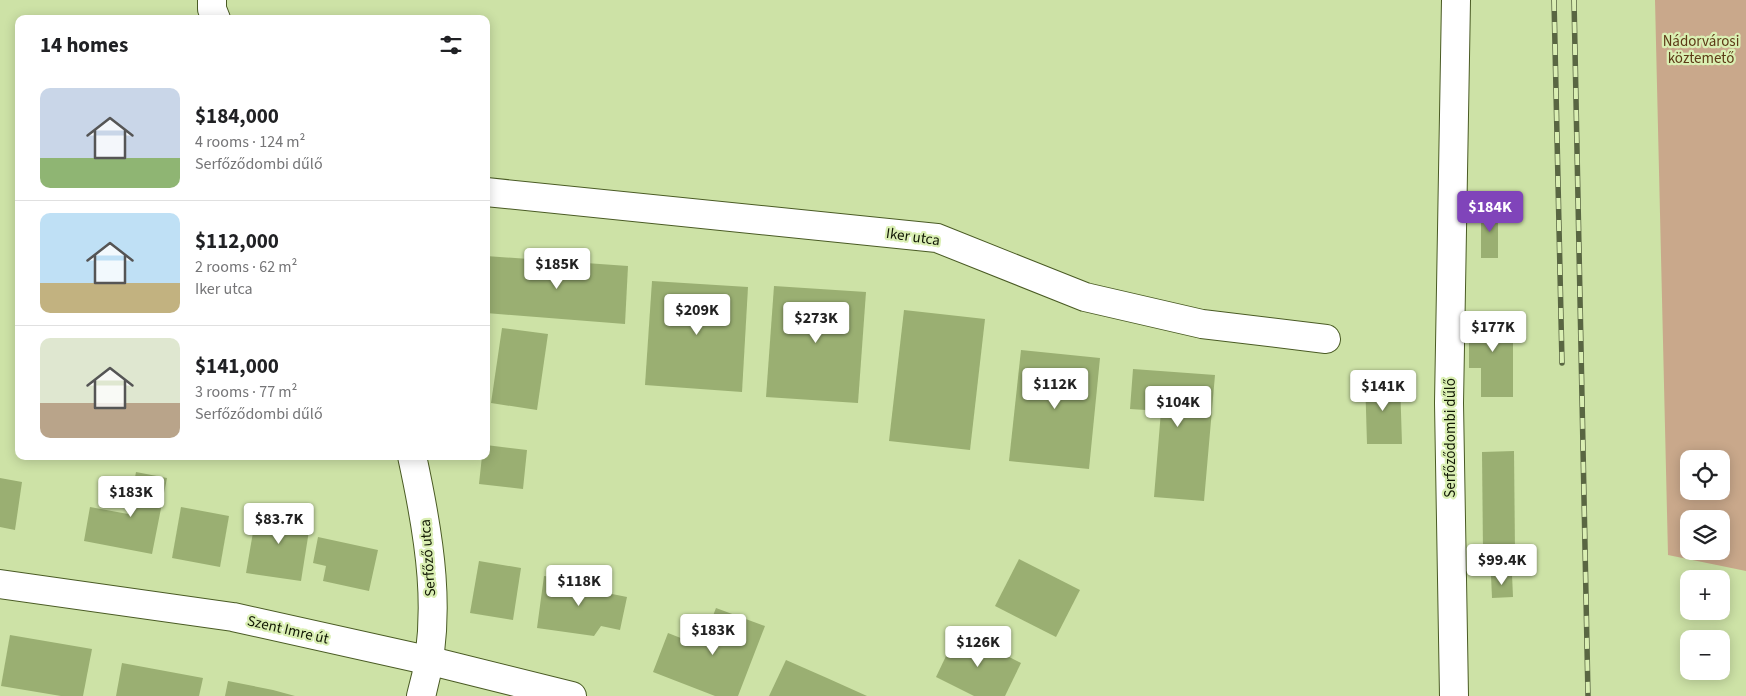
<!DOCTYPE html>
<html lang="en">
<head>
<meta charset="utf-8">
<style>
	:root { --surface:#fff; --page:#f6f6f6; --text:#202124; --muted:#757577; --line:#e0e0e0; --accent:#8044ba }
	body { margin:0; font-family:"Source Sans 3",sans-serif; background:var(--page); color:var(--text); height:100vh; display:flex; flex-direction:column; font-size:19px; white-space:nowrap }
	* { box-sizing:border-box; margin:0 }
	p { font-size:16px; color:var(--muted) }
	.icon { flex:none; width:28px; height:28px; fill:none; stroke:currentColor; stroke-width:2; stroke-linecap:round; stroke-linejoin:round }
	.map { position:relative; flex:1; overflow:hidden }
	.details { position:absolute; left:15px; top:15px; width:475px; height:445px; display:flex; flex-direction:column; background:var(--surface); border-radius:10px; box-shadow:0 2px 12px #0003 }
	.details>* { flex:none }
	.fabs { position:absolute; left:1680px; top:450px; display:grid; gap:10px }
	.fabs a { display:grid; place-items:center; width:50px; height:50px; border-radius:10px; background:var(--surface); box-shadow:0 2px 12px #0003; font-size:25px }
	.price { position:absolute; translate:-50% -42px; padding:0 11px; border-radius:5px; background:#fff; color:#222; font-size:16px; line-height:32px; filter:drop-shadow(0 1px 2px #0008) }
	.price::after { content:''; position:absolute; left:50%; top:30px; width:15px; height:11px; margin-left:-8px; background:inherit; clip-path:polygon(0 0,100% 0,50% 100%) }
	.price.on { background:var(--accent); color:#fff }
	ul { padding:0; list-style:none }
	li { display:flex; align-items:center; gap:15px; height:125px; padding:0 25px }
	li+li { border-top:1px solid var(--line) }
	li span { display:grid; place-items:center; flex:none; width:140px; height:100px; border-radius:10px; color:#555 }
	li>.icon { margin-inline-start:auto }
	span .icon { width:60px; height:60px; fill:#fffc; stroke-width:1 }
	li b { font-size:21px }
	h2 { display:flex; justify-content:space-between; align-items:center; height:60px; padding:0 25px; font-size:21px }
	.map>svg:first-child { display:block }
	.green { fill:#c9a88b; fill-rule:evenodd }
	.building { fill:#9aaf72 }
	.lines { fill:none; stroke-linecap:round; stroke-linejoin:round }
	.minor-casing { stroke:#4a5b24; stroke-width:30 }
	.major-casing { stroke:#4a5b24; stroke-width:30 }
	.minor { stroke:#fff; stroke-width:28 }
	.major { stroke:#fff; stroke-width:28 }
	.rail-casing { stroke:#596642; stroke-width:5.5 }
	.rail { stroke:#daefb3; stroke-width:4; stroke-dasharray:11; stroke-linecap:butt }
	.labels { text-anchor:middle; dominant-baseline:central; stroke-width:4.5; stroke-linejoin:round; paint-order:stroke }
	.park-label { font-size:15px; fill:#5d3a16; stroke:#daefb3 }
	.street-label { font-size:15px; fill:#101703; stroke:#daefb3 }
</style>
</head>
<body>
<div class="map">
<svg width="1746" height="696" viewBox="0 0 1746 696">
	<rect width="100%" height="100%" fill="#cde2a6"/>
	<path class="green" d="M1655,0H1746V571L1668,555ZM1689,459H1721V491H1689ZM1689,519H1721V551H1689Z"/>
	<g class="building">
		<rect x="1481" y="209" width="17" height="49"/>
		<path d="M486,256L628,266L625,324L486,313Z"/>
		<path d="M652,281L748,287L742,392L645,385Z"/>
		<path d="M774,286L866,292L858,403L766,397Z"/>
		<path d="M904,310L985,319L970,450L889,441Z"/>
		<path d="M1469,315H1513V397H1481V368H1469Z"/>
		<path d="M502,328L548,334L537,410L491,403Z"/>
		<path d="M1021,350L1100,358L1089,469L1009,461Z"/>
		<path d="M1133,369L1215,375L1204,501L1154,497L1161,411L1130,409Z"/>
		<path d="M1365,377L1400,381L1402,444H1367Z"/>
		<path d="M486,445L527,450L523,489L479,484L482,456H486Z"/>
		<path d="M1514,451L1515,551L1483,552L1482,452Z"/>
		<path d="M136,472L167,478L152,554L84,541L90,507L128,514Z"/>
		<path d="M0,478L22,482L15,530L0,527Z"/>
		<path d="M181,507L229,516L220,567L172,558Z"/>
		<path d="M257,509L311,518L301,581L246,573Z"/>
		<path d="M318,537L378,550L369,591L323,581L326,566L313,563Z"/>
		<path d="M1019,559L1080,590L1056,637L995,606Z"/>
		<path d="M479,561L521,568L513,620L470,613Z"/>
		<path d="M1512,574L1513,597L1492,598L1491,575Z"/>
		<path d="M544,576L603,583L612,594L627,597L620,630L601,626L594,636L537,628Z"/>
		<path d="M716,608L765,626L738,696H715L653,672L668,633L701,646Z"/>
		<path d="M958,631L1021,663L1005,696H974L936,677Z"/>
		<path d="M10,635L92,649L83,696H61L1,686Z"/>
		<path d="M786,660L827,678L867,696H769Z"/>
		<path d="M122,663L203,678L199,696H116Z"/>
		<path d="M228,681L273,690L295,696H225Z"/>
	</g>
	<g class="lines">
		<defs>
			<g id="minor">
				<path d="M212,0V9L216,19"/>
				<path d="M486,192L937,238L1085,297L1202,324L1326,339"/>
				<path d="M412,456C429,534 444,618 421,696"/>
				<path d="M1454,696L1449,403L1456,0"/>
			</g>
			<path id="major" d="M0,584L233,617L431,661L572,696"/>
		</defs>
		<use href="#minor" class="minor-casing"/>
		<use href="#major" class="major-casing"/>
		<use href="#minor" class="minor"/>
		<use href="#major" class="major"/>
		<defs>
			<g id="rail">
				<path d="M1554,0L1562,363"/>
				<path d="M1574,0L1588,696"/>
			</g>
		</defs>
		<use href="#rail" class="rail-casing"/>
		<use href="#rail" class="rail"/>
	</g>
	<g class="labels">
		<g class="park-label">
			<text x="1701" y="41">Nádorvárosi<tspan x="1701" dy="17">köztemető</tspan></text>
		</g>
		<g class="street-label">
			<text transform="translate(913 237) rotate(8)">Iker utca</text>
			<text transform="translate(1450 438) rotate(-90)">Serfőződombi dűlő</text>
			<text transform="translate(428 558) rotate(-94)">Serfőző utca</text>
			<text transform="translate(288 630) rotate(13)">Szent Imre út</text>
		</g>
	</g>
</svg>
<div class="fabs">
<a><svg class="icon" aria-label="locate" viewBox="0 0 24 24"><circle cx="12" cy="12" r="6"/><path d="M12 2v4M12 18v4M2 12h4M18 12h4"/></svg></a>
<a><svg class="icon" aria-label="layers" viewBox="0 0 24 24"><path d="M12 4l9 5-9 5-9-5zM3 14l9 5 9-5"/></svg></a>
<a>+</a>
<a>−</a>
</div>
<b class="price on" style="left:1490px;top:233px">$184K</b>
<b class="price" style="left:557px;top:290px">$185K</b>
<b class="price" style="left:697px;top:336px">$209K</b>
<b class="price" style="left:816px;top:344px">$273K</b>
<b class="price" style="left:1493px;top:353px">$177K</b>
<b class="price" style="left:1055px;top:410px">$112K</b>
<b class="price" style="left:1383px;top:412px">$141K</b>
<b class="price" style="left:1178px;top:428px">$104K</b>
<b class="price" style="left:131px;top:518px">$183K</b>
<b class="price" style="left:279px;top:545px">$83.7K</b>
<b class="price" style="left:1502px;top:586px">$99.4K</b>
<b class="price" style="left:579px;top:607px">$118K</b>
<b class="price" style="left:713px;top:656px">$183K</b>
<b class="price" style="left:978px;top:668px">$126K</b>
<section class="details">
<h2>14 homes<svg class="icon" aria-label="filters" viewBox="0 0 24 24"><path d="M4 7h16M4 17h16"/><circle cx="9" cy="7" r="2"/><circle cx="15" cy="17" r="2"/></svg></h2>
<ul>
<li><span style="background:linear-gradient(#c9d6e8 70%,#8fb573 0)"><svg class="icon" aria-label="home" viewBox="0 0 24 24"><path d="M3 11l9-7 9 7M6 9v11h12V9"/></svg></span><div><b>$184,000</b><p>4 rooms · 124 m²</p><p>Serfőződombi dűlő</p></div></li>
<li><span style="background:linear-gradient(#bfe0f5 70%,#c2b280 0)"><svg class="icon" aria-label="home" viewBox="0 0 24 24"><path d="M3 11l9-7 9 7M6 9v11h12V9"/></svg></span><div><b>$112,000</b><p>2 rooms · 62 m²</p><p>Iker utca</p></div></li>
<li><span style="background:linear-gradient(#dfe7d0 65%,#b9a48a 0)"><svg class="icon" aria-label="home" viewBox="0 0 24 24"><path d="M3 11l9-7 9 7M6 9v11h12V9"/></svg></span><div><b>$141,000</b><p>3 rooms · 77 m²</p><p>Serfőződombi dűlő</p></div></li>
</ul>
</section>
</div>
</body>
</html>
